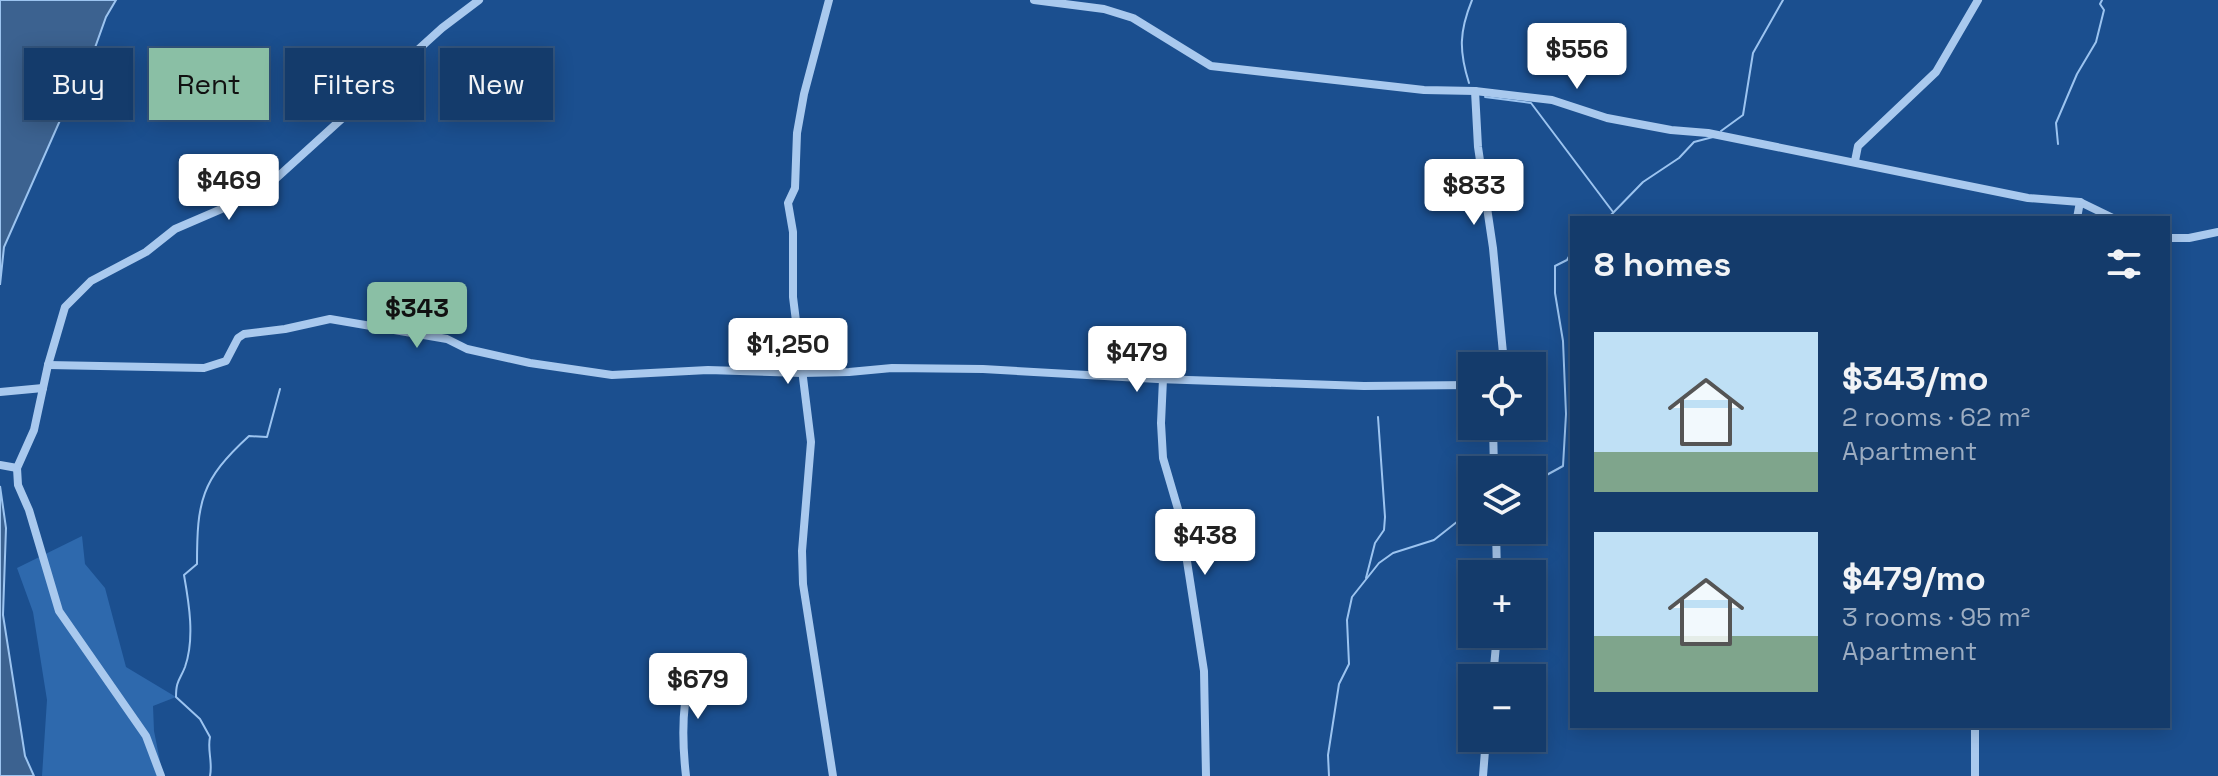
<!DOCTYPE html>
<html lang="en">
<head>
<meta charset="utf-8">
<style>
	:root { --surface:#143b6b; --page:#1d4271; --text:#f1f3f6; --muted:#9dadc1; --line:#33557e; --accent:#8abfa5 }
	body { margin:0; font-family:"Space Grotesk",sans-serif; background:var(--page); color:var(--text); height:100vh; display:flex; flex-direction:column; font-size:30px; white-space:nowrap }
	* { box-sizing:border-box; margin:0 }
	p { font-size:26px; color:var(--muted) }
	.icon { flex:none; width:44px; height:44px; fill:none; stroke:currentColor; stroke-width:2; stroke-linecap:round; stroke-linejoin:round }
	.map { position:relative; flex:1; overflow:hidden }
	.side { position:absolute; left:1570px; top:216px; width:600px; height:512px; display:flex; flex-direction:column; background:var(--surface); border-radius:0px; box-shadow:0 4px 20px #0003,0 0 0 2px var(--line) }
	.side>* { flex:none }
	.guide { position:absolute; left:24px; top:48px; width:760px; height:72px; display:flex; gap:16px }
	.fabs { position:absolute; left:1458px; top:352px; display:grid; gap:16px }
	.fabs a { display:grid; place-items:center; width:88px; height:88px; border-radius:0px; background:var(--surface); box-shadow:0 4px 20px #0003,0 0 0 2px var(--line); font-size:40px }
	.price { position:absolute; translate:-50% -68px; padding:0 18px; border-radius:8px; background:#fff; color:#222; font-size:26px; line-height:52px; filter:drop-shadow(0 2px 4px #0008) }
	.price::after { content:''; position:absolute; left:50%; top:48px; width:24px; height:18px; margin-left:-12px; background:inherit; clip-path:polygon(0 0,100% 0,50% 100%) }
	.price.on { background:var(--accent); color:#111 }
	ul { padding:0; list-style:none }
	li { display:flex; align-items:center; gap:24px; height:200px; padding:0 24px }
	li span { display:grid; place-items:center; flex:none; width:224px; height:160px; border-radius:0px; color:#555 }
	li>.icon { margin-inline-start:auto }
	span .icon { width:96px; height:96px; fill:#fffc; stroke-width:1 }
	li b { font-size:34px }
	h2 { display:flex; justify-content:space-between; align-items:center; height:96px; padding:0 24px; font-size:34px }
	.pill { padding:0 28px; border-radius:0px; background:var(--surface); box-shadow:0 4px 20px #0003,0 0 0 2px var(--line); font-size:28px; line-height:72px }
	.pill.on { background:var(--accent); color:#111 }
	.map>svg:first-child { display:block }
	.green { fill:#2e69ad }
	.water { fill:#3c6290; stroke:#9cc4f0; stroke-width:2 }
	.lines { fill:none; stroke-linecap:round; stroke-linejoin:round }
	.stream { stroke:#9cc4f0; stroke-width:2 }
	.minor { stroke:#a9c9ee; stroke-width:8 }
</style>
</head>
<body>
<div class="map">
<svg width="2218" height="776" viewBox="0 0 2218 776">
	<rect width="100%" height="100%" fill="#1b4f8f"/>
	<path class="green" d="M82,536L85,564L105,588L126,667L176,697L153,706L154,731L163,776H42L47,700L33,612L17,568Z"/>
	<g class="water">
		<path d="M0,0H116L106,17L87,70L69,100L4,247L0,285Z"/>
		<path d="M0,486L6,528L3,615L25,756L34,776H0Z"/>
	</g>
	<g class="lines">
		<g class="stream">
			<path d="M1469,83C1459,51 1459,32 1472,0"/>
			<path d="M1485,97L1531,103L1613,212"/>
			<path d="M1721,131L1743,115L1753,53L1783,0"/>
			<path d="M2058,144L2056,123L2077,74L2096,42L2104,10L2100,4L2102,0"/>
			<path d="M1608,218L1643,182L1679,158L1694,142L1713,137"/>
			<path d="M1532,483L1563,466L1566,414L1563,341L1555,293V266L1567,260L1572,251"/>
			<path d="M1366,578L1375,543L1384,530L1385,517L1378,417"/>
			<path d="M210,776C213,762 207,750 210,737L200,719L176,697C176,680 180,680 185,667C195,639 189,603 184,575L197,564C197,501 201,480 249,436L267,437L280,389"/>
			<path d="M1329,776L1328,755L1339,684L1349,664L1347,620L1352,597L1379,563L1393,553L1434,540L1472,510"/>
		</g>
		<g class="minor">
			<path d="M829,0L804,94L797,133L795,188L788,203L793,232V297L811,442L802,551L803,584L833,776"/>
			<path d="M1034,0L1104,9L1133,18L1211,66L1424,90L1475,91L1552,100L1607,118L1671,130L1708,133L2028,198L2080,202L2113,218"/>
			<path d="M1475,91L1478,147L1493,248L1503,353L1500,366"/>
			<path d="M1855,161L1858,146L1936,72L1978,0"/>
			<path d="M2077,218L2080,202"/>
			<path d="M2168,238H2189L2218,232"/>
			<path d="M48,365L204,368L226,361L238,338L244,334L285,329L330,319L447,339L467,349L530,363L612,375L708,370L802,373L849,372L892,368L983,369L1158,379L1364,386L1472,385"/>
			<path d="M1163,379L1161,423L1163,458L1180,516L1204,671L1206,776"/>
			<path d="M0,392L43,388"/>
			<path d="M1493,426L1494,470"/>
			<path d="M0,465L17,468"/>
			<path d="M1496,530L1497,574"/>
			<path d="M684,663C682,677 687,690 685,703C682,728 683,750 686,776"/>
			<path d="M1493,678L1497,634"/>
			<path d="M1975,726V776"/>
			<path d="M161,776L146,736L59,611L29,510L18,485L17,468L34,430L48,365L65,307L91,281L146,252L175,229L261,192L442,28L479,0"/>
			<path d="M1483,776L1486,738"/>
		</g>
	</g>
</svg>
<div class="fabs">
<a><svg class="icon" aria-label="locate" viewBox="0 0 24 24"><circle cx="12" cy="12" r="6"/><path d="M12 2v4M12 18v4M2 12h4M18 12h4"/></svg></a>
<a><svg class="icon" aria-label="layers" viewBox="0 0 24 24"><path d="M12 4l9 5-9 5-9-5zM3 14l9 5 9-5"/></svg></a>
<a>+</a>
<a>−</a>
</div>
<b class="price" style="left:1577px;top:91px">$556</b>
<b class="price" style="left:229px;top:222px">$469</b>
<b class="price" style="left:1474px;top:227px">$833</b>
<b class="price on" style="left:417px;top:350px">$343</b>
<b class="price" style="left:788px;top:386px">$1,250</b>
<b class="price" style="left:1137px;top:394px">$479</b>
<b class="price" style="left:1205px;top:577px">$438</b>
<b class="price" style="left:698px;top:721px">$679</b>
<div class="guide">
<a class="pill">Buy</a>
<a class="pill on">Rent</a>
<a class="pill">Filters</a>
<a class="pill">New</a>
</div>
<section class="side">
<h2>8 homes<svg class="icon" aria-label="filters" viewBox="0 0 24 24"><path d="M4 7h16M4 17h16"/><circle cx="9" cy="7" r="2"/><circle cx="15" cy="17" r="2"/></svg></h2>
<ul>
<li><span style="background:linear-gradient(#bfe0f5 75%,#7fa58c 0)"><svg class="icon" aria-label="home" viewBox="0 0 24 24"><path d="M3 11l9-7 9 7M6 9v11h12V9"/></svg></span><div><b>$343/mo</b><p>2 rooms · 62 m²</p><p>Apartment</p></div></li>
<li><span style="background:linear-gradient(#bfe0f5 65%,#7fa58c 0)"><svg class="icon" aria-label="home" viewBox="0 0 24 24"><path d="M3 11l9-7 9 7M6 9v11h12V9"/></svg></span><div><b>$479/mo</b><p>3 rooms · 95 m²</p><p>Apartment</p></div></li>
</ul>
</section>
</div>
</body>
</html>
